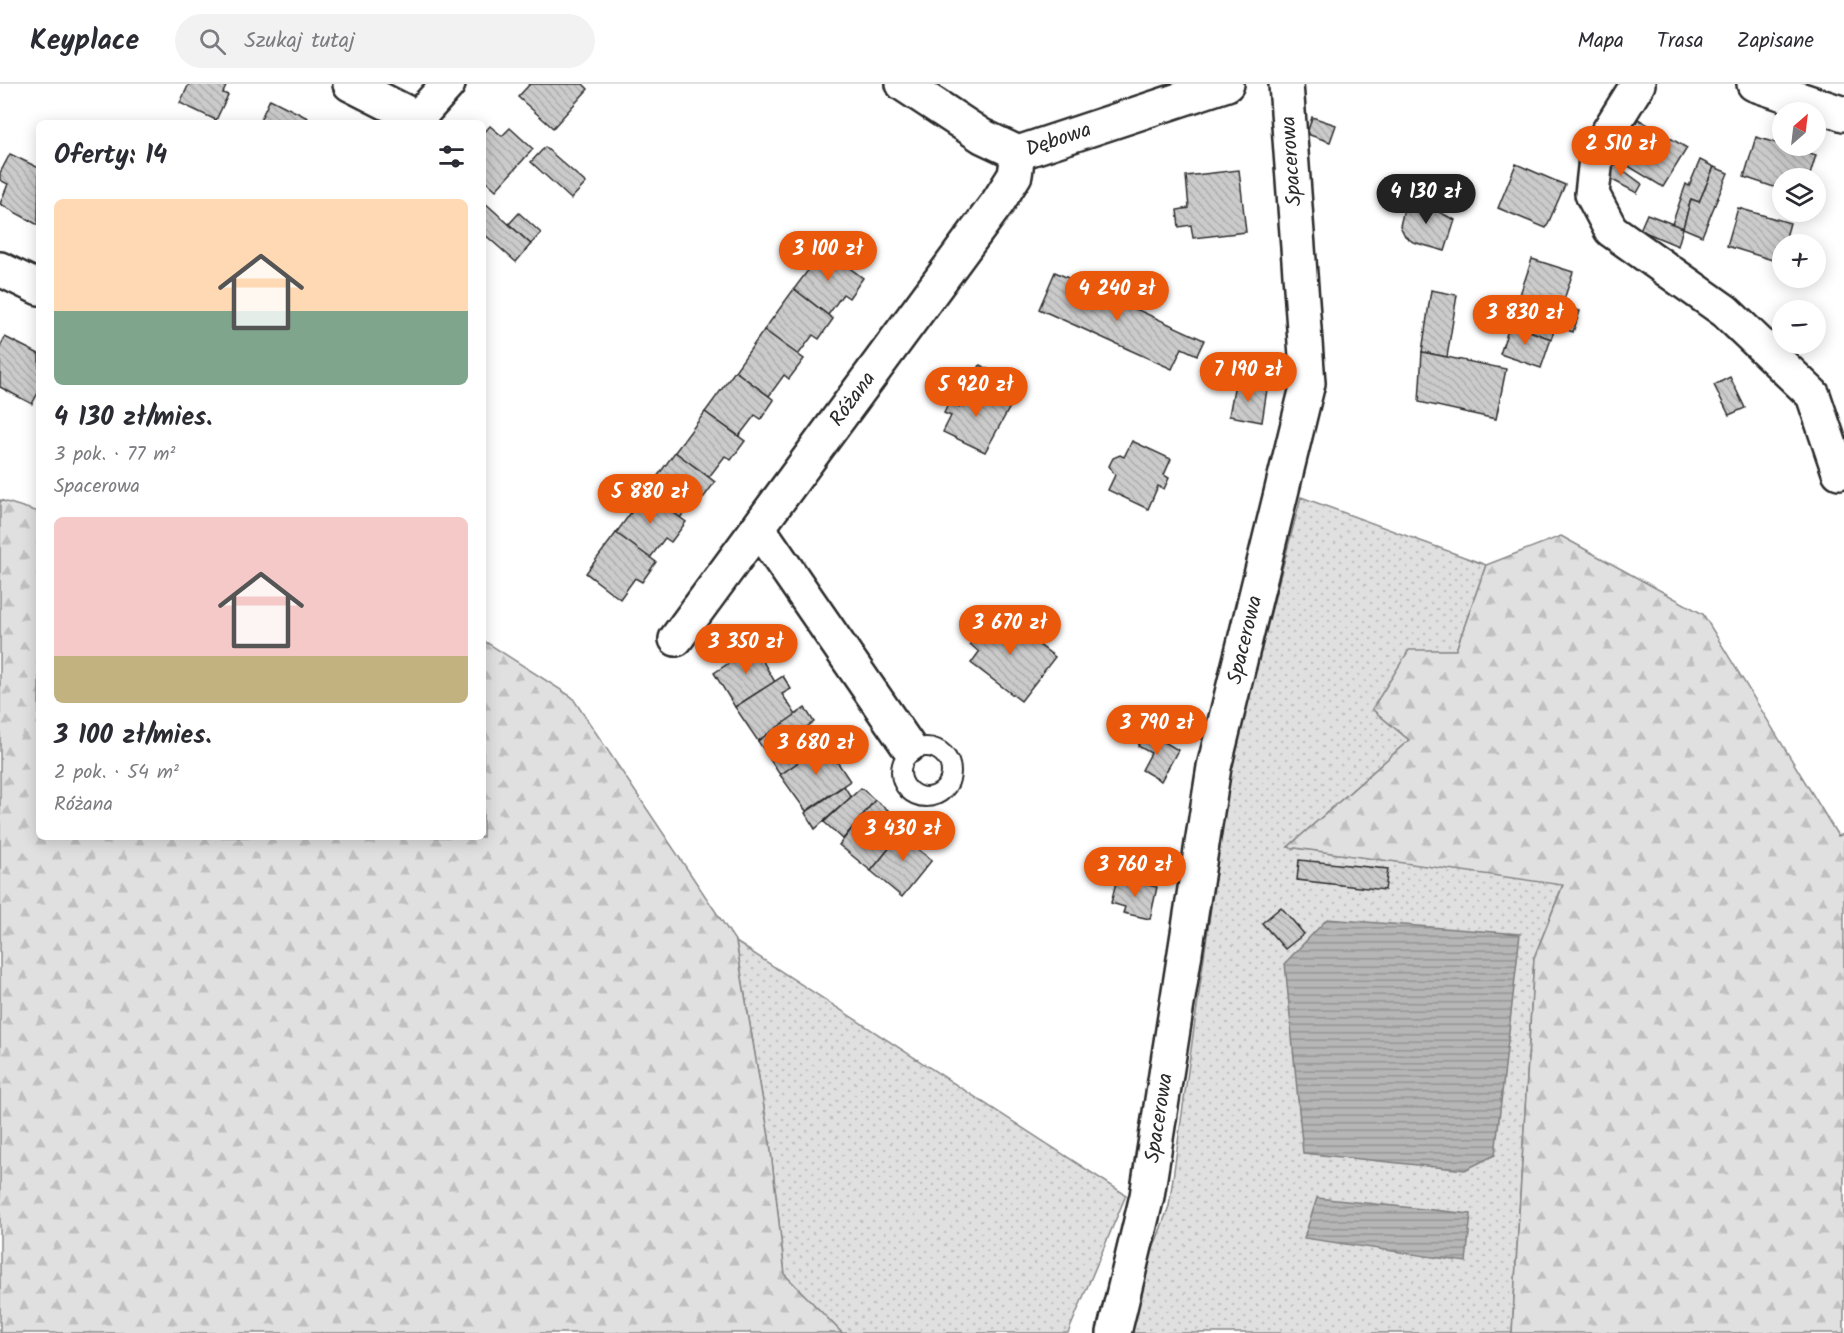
<!DOCTYPE html>
<html lang="pl">
<head>
<meta charset="utf-8">
<style>
	:root { --surface:#fff; --page:#f2f2f3; --text:#2b2b33; --muted:#7c7c81; --line:#e1e1e2; --accent:#ea580c }
	body { margin:0; font-family:Kalam,sans-serif; background:var(--page); color:var(--text); height:100vh; display:flex; flex-direction:column; font-size:22px; white-space:nowrap }
	* { box-sizing:border-box; margin:0 }
	p { font-size:20px; color:var(--muted) }
	.icon { flex:none; width:33px; height:33px; fill:none; stroke:currentColor; stroke-width:2; stroke-linecap:round; stroke-linejoin:round }
	.map { position:relative; flex:1; overflow:hidden }
	.details { position:absolute; left:36px; top:36px; width:450px; height:720px; display:flex; flex-direction:column; background:var(--surface); border-radius:9px; box-shadow:0 3px 15px #0003 }
	.details>* { flex:none }
	.needle { width:39px; rotate:28deg }
	.buttons { position:absolute; left:1772px; top:18px; display:grid; gap:12px }
	.buttons a { display:grid; place-items:center; width:54px; height:54px; border-radius:50%; background:var(--surface); box-shadow:0 3px 15px #0003; font-size:30px }
	.price { position:absolute; translate:-50% -51px; padding:0 14px; border-radius:21px; background:var(--accent); color:#fff; font-size:20px; line-height:39px; filter:drop-shadow(0 2px 3px #0008) }
	.price::after { content:''; position:absolute; left:50%; top:36px; width:18px; height:14px; margin-left:-9px; background:inherit; clip-path:polygon(0 0,100% 0,50% 100%) }
	.price.current { background:#222; color:#fff }
	ul { padding:0; list-style:none }
	li { display:grid; align-content:center; gap:12px; height:318px; padding:0 18px }
	li span { display:grid; place-items:center; height:186px; border-radius:9px; color:#555 }
	li>.icon { margin-inline-start:auto }
	span .icon { width:108px; height:108px; fill:#fffc; stroke-width:1 }
	li b { font-size:26px }
	h2 { display:flex; justify-content:space-between; align-items:center; height:72px; padding:0 18px; font-size:26px }
	header { display:flex; align-items:center; gap:36px; box-sizing:border-box; height:84px; padding:0 30px; background:var(--surface); border-bottom:2px solid var(--line) }
	header strong { font-size:28px }
	nav { display:flex; gap:33px; margin-inline-start:auto; font-size:21px }
	.search { width:420px; height:54px; background:var(--page); display:flex; align-items:center; gap:15px; box-sizing:border-box; padding:0 21px; border-radius:33px; color:var(--muted); font-size:22px }
	.map>svg:first-child { display:block }
	.grass { fill:url(#grass-dots); stroke:#868686; stroke-width:1.5 }
	.forest { fill:url(#forest-firs); stroke:#868686; stroke-width:1.5 }
	.water { fill:url(#water-rules); stroke:#7e7e7e; stroke-width:1.5 }
	.building { fill:url(#building-back-hatch); stroke:#2b2b2b; stroke-width:1.5 }
	.lines { fill:none; stroke-linecap:round; stroke-linejoin:round }
	.lane-casing { stroke:#2b2b2b; stroke-width:22 }
	.street-casing { stroke:#2b2b2b; stroke-width:38 }
	.secondary-casing { stroke:#2b2b2b; stroke-width:38 }
	.lane { stroke:#fff; stroke-width:18 }
	.street { stroke:#fff; stroke-width:33 }
	.secondary { stroke:#fff; stroke-width:33 }
	.labels { text-anchor:middle; dominant-baseline:central; stroke-width:6; stroke-linejoin:round; paint-order:stroke }
	.street-label { font-size:21px; fill:#2b2b2b; stroke:#fff }
</style>
</head>
<body>
<header>
<strong>Keyplace</strong>
<div class="search"><svg class="icon" aria-label="search" viewBox="0 0 24 24"><circle cx="10" cy="10" r="6"/><path d="M15 15l6 6"/></svg>Szukaj tutaj</div>
<nav><a>Mapa</a><a>Trasa</a><a>Zapisane</a></nav>
</header>
<div class="map">
<svg width="1844" height="1249" viewBox="0 0 1844 1249">
	<defs>
		<pattern id="grass-dots" width="8" height="8" patternUnits="userSpaceOnUse" patternTransform="scale(1.5)"><rect width="8" height="8" fill="#e0e0e0"/><path d="M2 2h.1M6 6h.1" fill="none" stroke="#c0c0c0" stroke-width="1.8" stroke-linecap="round"/></pattern>
		<pattern id="forest-firs" width="22" height="20" patternUnits="userSpaceOnUse" patternTransform="scale(1.5)"><rect width="22" height="20" fill="#e0e0e0"/><path d="M5 1l3.5 6h-7zM16 11l3.5 6h-7z" fill="#c0c0c0"/></pattern>
		<pattern id="water-rules" width="6" height="5" patternUnits="userSpaceOnUse" patternTransform="scale(1.5)"><rect width="6" height="5" fill="#b6b6b6"/><path d="M0 2.5h6" fill="none" stroke="#949494"/></pattern>
		<pattern id="building-back-hatch" width="6" height="6" patternUnits="userSpaceOnUse" patternTransform="scale(1.5)"><rect width="6" height="6" fill="#cbcbcb"/><path d="M-1 5l2 2M0 0l6 6M5-1l2 2" fill="none" stroke="#aeaeae"/></pattern>
	</defs>
	<rect width="100%" height="100%" fill="#fff"/>
	<filter id="ink" filterUnits="userSpaceOnUse"><feTurbulence type="fractalNoise" baseFrequency=".0167" numOctaves="2"/><feDisplacementMap in="SourceGraphic" scale="12" xChannelSelector="R" yChannelSelector="G"/><feConvolveMatrix kernelMatrix="1 2 1 2 8 2 1 2 1" color-interpolation-filters="sRGB"/></filter>
	<g filter="url(#ink)">
		<g class="grass">
			<path d="M1301,413L1486,481L1456,566L1409,567L1372,625L1409,656L1288,763L1563,800L1534,874L1512,1249H1122L1169,1122L1231,681Z"/>
			<path d="M736,858L1126,1111L1068,1249H842L785,1191L770,1059Z"/>
		</g>
		<g class="forest">
			<path d="M0,416L39,428V753H483V556L572,613L736,858L770,1059L785,1191L842,1249H0Z"/>
			<path d="M1561,452L1703,530L1838,752L1844,750V1249H1512L1534,874L1563,801L1288,763L1409,656L1372,625L1409,566H1456L1486,481Z"/>
		</g>
		<g class="water">
			<path d="M1327,835L1520,850L1495,1071L1465,1086L1303,1069L1285,879Z"/>
			<path d="M1317,1114L1471,1130L1466,1178L1304,1154Z"/>
		</g>
		<g class="building">
			<path d="M189,0H227L223,9L228,11L216,36L180,19Z"/>
			<path d="M530,0H583L588,5L553,44L518,13Z"/>
			<path d="M270,15L308,34L306,39H259Z"/>
			<path d="M1312,33L1336,41L1330,58L1307,50Z"/>
			<path d="M1638,35L1687,64L1663,103L1615,74Z"/>
			<path d="M490,42L502,52L510,44L533,65L496,106L483,94V50Z"/>
			<path d="M1756,53L1816,71L1809,94H1782L1780,105L1744,93Z"/>
			<path d="M545,63L586,99L571,115L531,78Z"/>
			<path d="M10,70L39,84L38,141L0,120L8,100L0,96V89Z"/>
			<path d="M1609,76L1642,100L1637,109L1601,90Z"/>
			<path d="M1700,76L1714,83L1699,118L1691,115L1683,144L1672,140L1686,100L1689,102Z"/>
			<path d="M1516,80L1565,101L1546,144L1498,124Z"/>
			<path d="M1714,83L1728,89L1702,152L1683,144L1691,115L1699,118Z"/>
			<path d="M1239,86L1246,148L1193,154L1191,141L1179,143L1177,126L1189,124L1186,92Z"/>
			<path d="M1407,112L1455,136L1445,167L1413,158L1405,152L1400,142Z"/>
			<path d="M484,118L531,160L516,178L483,149Z"/>
			<path d="M1738,124L1790,139L1779,178L1727,162Z"/>
			<path d="M519,129L541,149L531,160L509,140Z"/>
			<path d="M1647,130L1683,144L1678,162L1640,146Z"/>
			<path d="M824,165L863,194L849,214L843,210L828,231L794,205Z"/>
			<path d="M1532,175L1573,188L1562,222L1580,227L1573,248L1556,242L1551,255L1510,240Z"/>
			<path d="M1055,188L1204,256L1197,271L1182,264L1172,285L1039,225Z"/>
			<path d="M794,205L833,235L819,255L813,251L798,271L764,246Z"/>
			<path d="M1431,206L1457,211L1447,273L1422,268Z"/>
			<path d="M1510,240L1551,255L1541,284L1500,270Z"/>
			<path d="M764,246L804,275L789,295L784,291L769,312L735,287Z"/>
			<path d="M5,253L39,270V307L32,320L0,303V263Z"/>
			<path d="M1422,268L1506,285L1496,335L1419,318Z"/>
			<path d="M980,281L1021,302L1012,320L971,300Z"/>
			<path d="M735,287L774,316L761,335L755,331L739,352L705,328Z"/>
			<path d="M1730,293L1745,324L1729,331L1714,301Z"/>
			<path d="M1235,299L1267,305L1262,338L1229,332Z"/>
			<path d="M971,301L1011,321L985,368L943,348L951,332L944,329L949,318L959,323Z"/>
			<path d="M705,328L745,357L731,376L725,372L709,393L675,368Z"/>
			<path d="M1132,357L1171,375L1164,391L1169,394L1164,405L1158,402L1148,425L1108,406L1115,391L1109,382L1113,374L1120,371L1124,373Z"/>
			<path d="M675,368L715,398L701,417L695,413L680,434L646,408Z"/>
			<path d="M646,408L686,438L671,458L665,454L650,474L616,449Z"/>
			<path d="M616,449L656,478L642,498L635,494L620,515L586,489Z"/>
			<path d="M995,527L1055,573L1021,617L971,579L979,568L970,560Z"/>
			<path d="M762,557L770,570L762,576L775,598L735,623L714,589Z"/>
			<path d="M783,592L791,605L782,610L796,631L758,657L735,623Z"/>
			<path d="M805,624L814,638L805,644L819,666L780,691L758,657Z"/>
			<path d="M1146,647L1178,666L1161,697L1142,686L1151,669L1138,662Z"/>
			<path d="M830,656L840,669L834,673L850,697L806,727L780,691Z"/>
			<path d="M844,702L851,713L815,745L805,729Z"/>
			<path d="M861,704L875,716L843,755L824,738Z"/>
			<path d="M875,716L888,726L880,736L900,751L871,787L839,761Z"/>
			<path d="M907,742L926,757L919,766L932,776L902,813L871,787Z"/>
			<path d="M1299,776L1388,785L1385,806L1297,796Z"/>
			<path d="M1117,794L1157,803L1150,835L1123,829L1125,823L1111,819Z"/>
			<path d="M1281,823L1304,850L1285,865L1262,839Z"/>
		</g>
		<g class="lines">
			<defs>
				<circle id="lane" cx="926" cy="688" r="25"/>
				<g id="street">
					<path d="M350,0L417,34"/>
					<path id="s1" d="M903,0L982,52L1018,69L1227,0"/>
					<path d="M1638,0L1597,66L1592,110L1611,146L1725,227L1813,311L1839,388"/>
					<path d="M413,39L448,0"/>
					<path d="M0,185L39,204"/>
					<path d="M759,445L908,662"/>
					<path id="s2" d="M676,555L998,118L1015,91L1018,69"/>
					<path id="s3" d="M1114,1249L1147,1112L1214,683L1308,299L1286,0"/>
				</g>
				<path id="secondary" d="M1754,0L1844,30"/>
			</defs>
			<use href="#lane" class="lane-casing"/>
			<use href="#street" class="street-casing"/>
			<use href="#secondary" class="secondary-casing"/>
			<use href="#lane" class="lane"/>
			<use href="#street" class="street"/>
			<use href="#secondary" class="secondary"/>
		</g>
	</g>
	<g class="labels">
		<g class="street-label">
			<text stroke="none"><textPath href="#s1" startOffset="177">Dębowa</textPath></text>
			<text transform="translate(1292 77) rotate(-94)">Spacerowa</text>
			<text stroke="none"><textPath href="#s2" startOffset="298">Różana</textPath></text>
			<text stroke="none"><textPath href="#s3" startOffset="706">Spacerowa</textPath></text>
			<text stroke="none"><textPath href="#s3" startOffset="220">Spacerowa</textPath></text>
		</g>
	</g>
</svg>
<div class="buttons">
<a><svg class="needle" viewBox="-14 -14 28 28"><path d="M0-13l5 13h-10z" fill="#e53935"/><path d="M0 13l5-13h-10z" fill="#7c7c81"/></svg></a>
<a><svg class="icon" aria-label="layers" viewBox="0 0 24 24"><path d="M12 4l9 5-9 5-9-5zM3 14l9 5 9-5"/></svg></a>
<a>+</a>
<a>−</a>
</div>
<b class="price" style="left:1621px;top:93px">2 510 zł</b>
<b class="price current" style="left:1426px;top:141px">4 130 zł</b>
<b class="price" style="left:828px;top:198px">3 100 zł</b>
<b class="price" style="left:1117px;top:238px">4 240 zł</b>
<b class="price" style="left:1525px;top:262px">3 830 zł</b>
<b class="price" style="left:1248px;top:319px">7 190 zł</b>
<b class="price" style="left:976px;top:334px">5 920 zł</b>
<b class="price" style="left:650px;top:441px">5 880 zł</b>
<b class="price" style="left:1010px;top:572px">3 670 zł</b>
<b class="price" style="left:746px;top:591px">3 350 zł</b>
<b class="price" style="left:1157px;top:672px">3 790 zł</b>
<b class="price" style="left:816px;top:692px">3 680 zł</b>
<b class="price" style="left:903px;top:778px">3 430 zł</b>
<b class="price" style="left:1135px;top:814px">3 760 zł</b>
<section class="details">
<h2>Oferty: 14<svg class="icon" aria-label="filters" viewBox="0 0 24 24"><path d="M4 7h16M4 17h16"/><circle cx="9" cy="7" r="2"/><circle cx="15" cy="17" r="2"/></svg></h2>
<ul>
<li><span style="background:linear-gradient(#ffd9b3 60%,#7fa58c 0)"><svg class="icon" aria-label="home" viewBox="0 0 24 24"><path d="M3 11l9-7 9 7M6 9v11h12V9"/></svg></span><div><b>4 130 zł/mies.</b><p>3 pok. · 77 m²</p><p>Spacerowa</p></div></li>
<li><span style="background:linear-gradient(#f6c9c9 75%,#c2b280 0)"><svg class="icon" aria-label="home" viewBox="0 0 24 24"><path d="M3 11l9-7 9 7M6 9v11h12V9"/></svg></span><div><b>3 100 zł/mies.</b><p>2 pok. · 54 m²</p><p>Różana</p></div></li>
</ul>
</section>
</div>
</body>
</html>
